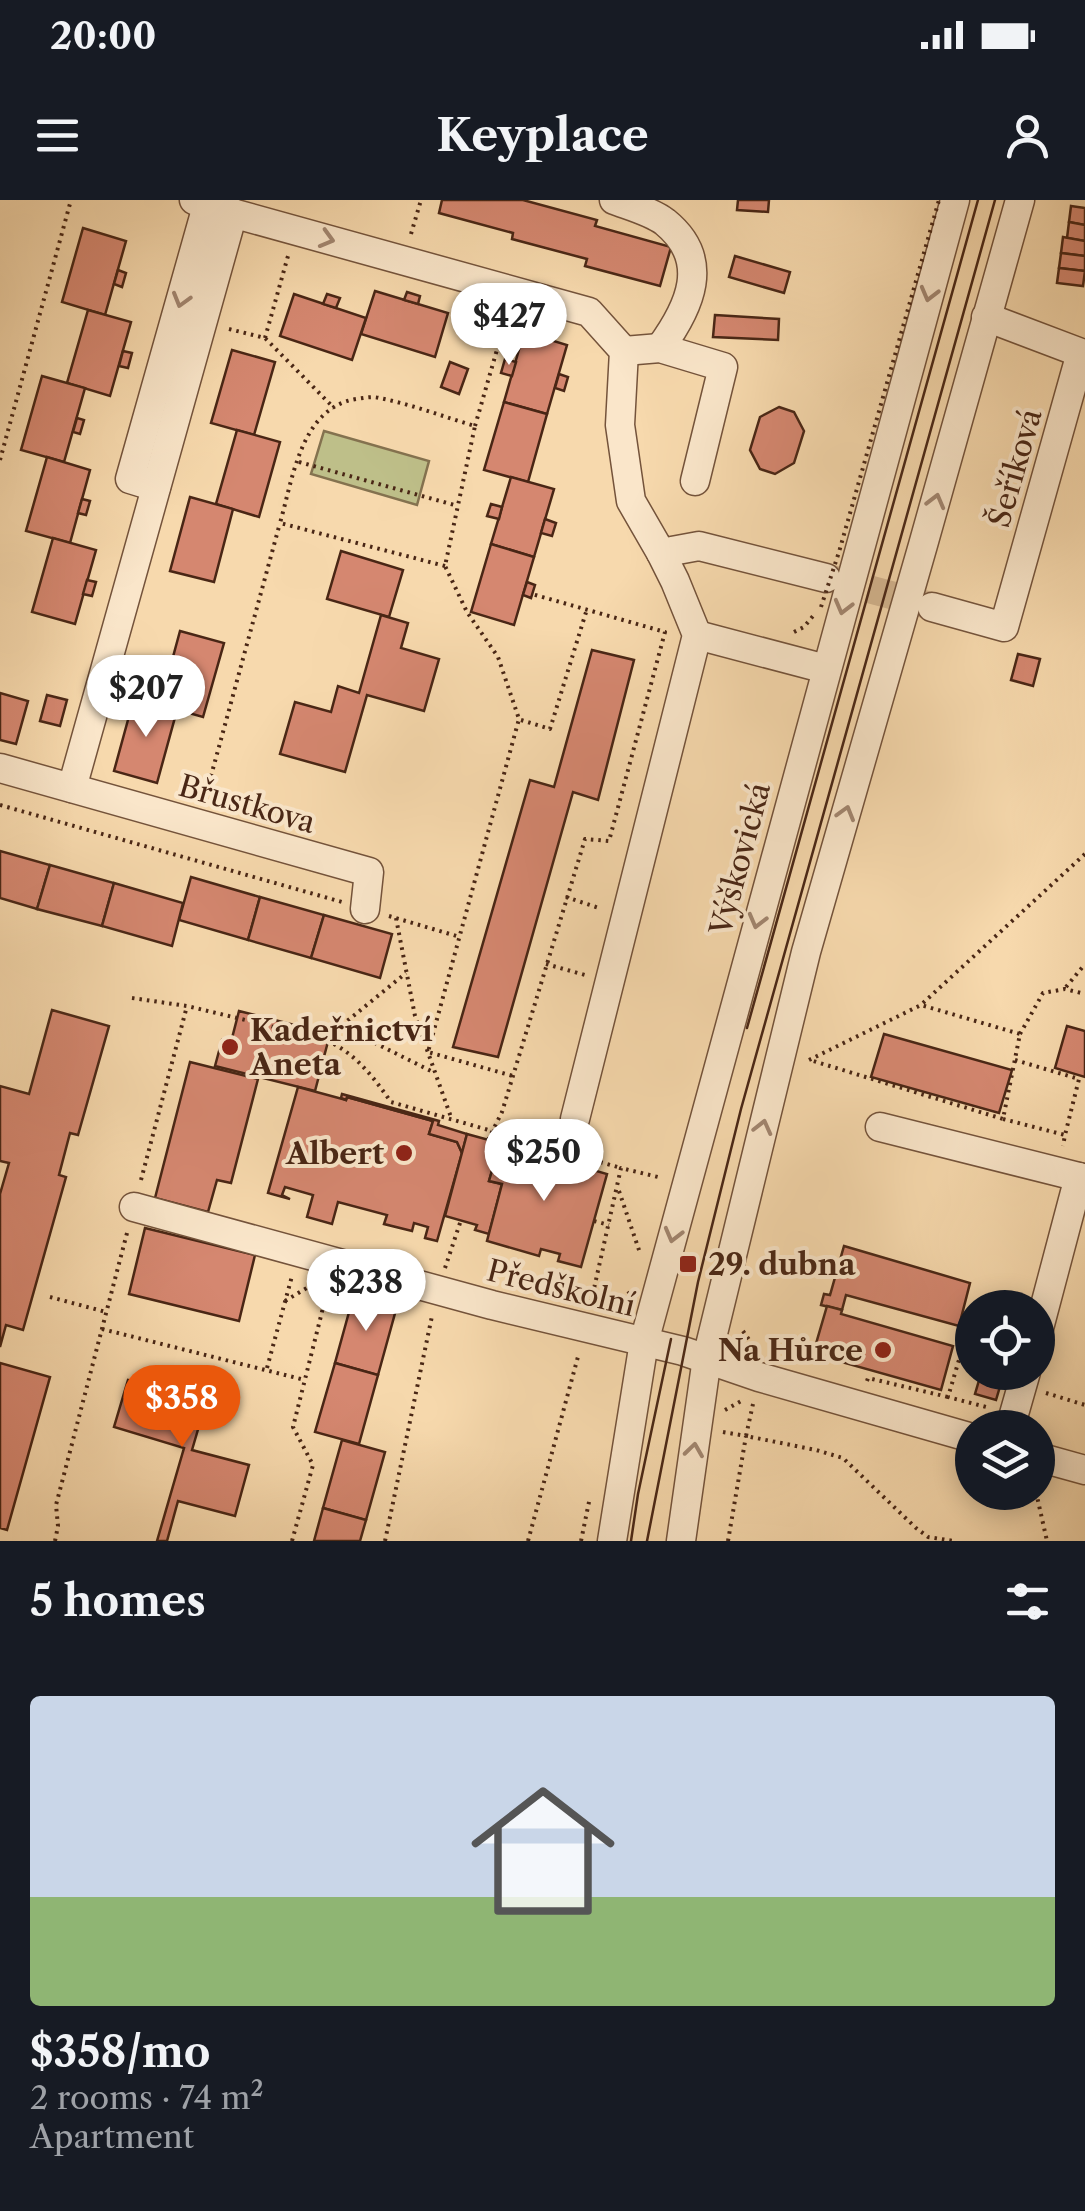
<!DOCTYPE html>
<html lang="en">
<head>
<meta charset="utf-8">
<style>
	:root { --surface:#171b24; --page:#20242c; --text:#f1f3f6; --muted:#9ea1a6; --line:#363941; --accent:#ea580c }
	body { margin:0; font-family:"Libre Caslon Text",serif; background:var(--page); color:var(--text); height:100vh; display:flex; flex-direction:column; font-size:38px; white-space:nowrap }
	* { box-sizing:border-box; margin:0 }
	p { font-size:32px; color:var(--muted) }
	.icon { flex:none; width:55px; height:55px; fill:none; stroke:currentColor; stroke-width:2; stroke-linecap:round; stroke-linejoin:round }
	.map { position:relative; height:1341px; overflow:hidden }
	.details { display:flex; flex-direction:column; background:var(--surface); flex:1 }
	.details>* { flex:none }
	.buttons { position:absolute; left:955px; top:1090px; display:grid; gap:20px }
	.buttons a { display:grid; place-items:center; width:100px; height:100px; border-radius:50%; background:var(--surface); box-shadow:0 5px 25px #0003; font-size:50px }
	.price { position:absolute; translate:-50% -85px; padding:0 22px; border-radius:35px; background:#fff; color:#222; font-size:32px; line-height:65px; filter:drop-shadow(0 2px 5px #0008) }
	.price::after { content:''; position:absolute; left:50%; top:60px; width:30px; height:22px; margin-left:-15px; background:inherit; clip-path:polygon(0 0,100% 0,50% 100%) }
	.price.on { background:var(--accent); color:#fff }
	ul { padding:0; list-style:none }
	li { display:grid; align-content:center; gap:20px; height:530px; padding:0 30px }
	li+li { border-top:2px solid var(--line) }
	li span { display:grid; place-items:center; height:310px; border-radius:10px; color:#555 }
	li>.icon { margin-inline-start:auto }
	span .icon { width:180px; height:180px; fill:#fffc; stroke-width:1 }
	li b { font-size:42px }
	h2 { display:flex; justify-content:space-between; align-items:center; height:120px; padding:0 30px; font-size:42px }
	.status { display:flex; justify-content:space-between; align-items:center; height:70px; padding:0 50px; background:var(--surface); direction:ltr }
	.status svg { height:28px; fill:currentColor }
	header { display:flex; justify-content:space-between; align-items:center; height:130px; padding:0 30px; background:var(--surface); font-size:45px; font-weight:800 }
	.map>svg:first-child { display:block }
	.green { fill:#bebf89; stroke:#84724f; stroke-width:2.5 }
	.building { fill:#d58770; stroke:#492615; stroke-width:2.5 }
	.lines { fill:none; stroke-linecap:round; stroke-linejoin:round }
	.minor-tunnel { stroke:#d4b58f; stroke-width:28; stroke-dasharray:28 14; stroke-linecap:butt }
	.minor-casing { stroke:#74533b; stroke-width:31 }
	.path { stroke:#492615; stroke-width:4; stroke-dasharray:2.5 5; stroke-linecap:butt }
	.minor { stroke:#fae6ca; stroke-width:28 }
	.tram { stroke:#492615; stroke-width:2.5 }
	.path-bridge { stroke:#492615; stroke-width:4; stroke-dasharray:2.5 5; stroke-linecap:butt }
	.oneway { stroke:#a28670 }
	.poi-dot { fill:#8f2418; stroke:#fae6ca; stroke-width:4 }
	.labels { text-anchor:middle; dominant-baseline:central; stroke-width:8; stroke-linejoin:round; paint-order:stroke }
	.street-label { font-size:30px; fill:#492615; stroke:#fae6ca }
	.poi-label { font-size:30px; font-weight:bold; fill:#492615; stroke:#fae6ca; text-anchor:start }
</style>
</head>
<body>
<div class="status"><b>20:00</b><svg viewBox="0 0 49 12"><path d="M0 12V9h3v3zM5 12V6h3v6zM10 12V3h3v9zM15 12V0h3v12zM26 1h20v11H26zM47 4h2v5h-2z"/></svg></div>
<header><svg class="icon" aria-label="menu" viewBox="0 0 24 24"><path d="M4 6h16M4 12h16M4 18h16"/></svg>Keyplace<svg class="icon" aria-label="person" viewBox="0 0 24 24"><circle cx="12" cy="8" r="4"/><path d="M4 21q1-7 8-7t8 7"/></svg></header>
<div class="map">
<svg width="1085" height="1341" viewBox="0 0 1085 1341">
	<rect width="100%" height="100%" fill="#f7d9ad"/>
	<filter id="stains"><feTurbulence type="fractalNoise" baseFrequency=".002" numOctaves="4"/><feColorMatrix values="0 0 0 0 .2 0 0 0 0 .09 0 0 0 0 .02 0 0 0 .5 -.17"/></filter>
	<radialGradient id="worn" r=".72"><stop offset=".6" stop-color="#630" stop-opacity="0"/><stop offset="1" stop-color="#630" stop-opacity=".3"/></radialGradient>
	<path class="green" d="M324,231L429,261L417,305L311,274Z"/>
	<g class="building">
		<path d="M442,0H523L597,20L595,26L671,47L660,86L585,66L587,59L512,39L513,33L439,13Z"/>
		<path d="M738,0H769L768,12L737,10Z"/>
		<path d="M1071,6L1085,8V25L1069,22Z"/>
		<path d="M1069,22L1085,25V41L1067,38Z"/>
		<path d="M83,28L126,41L105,115L62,102Z"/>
		<path d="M1063,37L1085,41V56L1061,53Z"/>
		<path d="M1061,53L1085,56V71L1059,68Z"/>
		<path d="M735,56L790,72L784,93L729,77Z"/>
		<path d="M1059,68L1085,71L1083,86L1057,83Z"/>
		<path d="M118,70L126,73L122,87L114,84Z"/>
		<path d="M375,91L448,113L435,157L361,134Z"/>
		<path d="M407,92L420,96L418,104L404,100Z"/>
		<path d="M294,94L366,118L352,160L280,136Z"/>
		<path d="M327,94L340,98L336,108L323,104Z"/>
		<path d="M88,110L131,122L110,196L67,183Z"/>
		<path d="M715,115L779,119L778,140L713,137Z"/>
		<path d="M524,132L567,145L547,214L504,202Z"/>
		<path d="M232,150L275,162L254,235L211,223Z"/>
		<path d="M123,151L132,153L128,168L119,166Z"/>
		<path d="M505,159L516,162L512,176L501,173Z"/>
		<path d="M450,162L468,169L459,194L441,187Z"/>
		<path d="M559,174L568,177L564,191L555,188Z"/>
		<path d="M42,176L85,188L64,262L21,250Z"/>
		<path d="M504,202L547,214L528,282L484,270Z"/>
		<path d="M779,207L794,212L804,231L794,263L775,274L760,269L750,250L760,217Z"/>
		<path d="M77,218L84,220L80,234L73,232Z"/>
		<path d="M237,230L280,242L259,317L216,304Z"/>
		<path d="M47,257L90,270L70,343L26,331Z"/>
		<path d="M511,277L554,289L534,357L491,344Z"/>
		<path d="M190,297L233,309L214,382L170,371Z"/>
		<path d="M82,299L90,301L86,315L78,313Z"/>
		<path d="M491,304L502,307L499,319L487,316Z"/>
		<path d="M545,319L556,323L552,336L541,333Z"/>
		<path d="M53,338L96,350L75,424L32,412Z"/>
		<path d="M491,344L534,357L514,425L471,412Z"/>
		<path d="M341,351L403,370L389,417L327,399Z"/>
		<path d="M87,380L96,382L92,396L83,394Z"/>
		<path d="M527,382L535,385L531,398L523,395Z"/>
		<path d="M381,415L408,423L401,448L439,459L424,511L367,495L345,572L280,554L295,502L331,512L338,486L359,493Z"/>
		<path d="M180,431L224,443L203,517L160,505Z"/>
		<path d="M592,450L634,460L598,600L573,592L498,857L453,847L530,580L554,587Z"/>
		<path d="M1018,454L1040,459L1033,486L1011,480Z"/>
		<path d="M0,493L28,501L16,544L0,540Z"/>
		<path d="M47,495L67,500L60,526L40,521Z"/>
		<path d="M134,498L177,510L157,583L114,571Z"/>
		<path d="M0,651L50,665L37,709L0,698Z"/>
		<path d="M50,665L114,683L102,726L37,709Z"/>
		<path d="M191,677L260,697L248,740L179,720Z"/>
		<path d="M114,683L183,703L172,746L102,726Z"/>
		<path d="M260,697L324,715L311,758L248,740Z"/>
		<path d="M324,715L392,734L380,778L311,758Z"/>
		<path d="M52,810L109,826L78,935L70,933L59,975L66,977L23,1130L6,1125L0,1147V994L9,963L0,961V886L29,894Z"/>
		<path d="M239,811L330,834L315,891L215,866L222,840L231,842Z"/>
		<path d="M1067,826L1085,831V877L1055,868Z"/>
		<path d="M884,834L1012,870L999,913L871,877Z"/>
		<path d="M190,862L258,879L231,983L217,980L208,1012L155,998Z"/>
		<path d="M298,887L346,900L347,897L433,921L429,934L457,942L462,953L437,1041L425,1038L428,1027L414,1023L412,1031L384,1024L387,1015L338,1002L332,1024L307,1017L313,995L285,987L282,995L290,999L268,993Z"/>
		<path d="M342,894L439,921L438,925L467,934L462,953L457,942L429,934L433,921L347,897L346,900L341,898Z"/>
		<path d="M467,934L500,943L489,981L502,984L489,1034L475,1030L477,1025L445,1016Z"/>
		<path d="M500,943L607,974L581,1067L558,1061L560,1054L541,1049L539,1056L487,1041L502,984L489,981Z"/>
		<path d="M145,1028L255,1055L239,1121L129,1094Z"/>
		<path d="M844,1046L970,1083L959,1126L846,1095L842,1110L821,1105L824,1094L830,1095Z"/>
		<path d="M354,1094L397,1106L378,1175L335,1163Z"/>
		<path d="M827,1106L842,1110L841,1114L953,1146L941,1190L813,1154Z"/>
		<path d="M0,1163L50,1177L7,1330L0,1328Z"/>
		<path d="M335,1163L378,1175L359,1244L315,1232Z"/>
		<path d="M980,1177L1001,1183L996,1200L975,1194Z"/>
		<path d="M128,1180L206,1202L192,1250L249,1265L235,1316L178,1301L167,1341H157L184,1248L114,1227Z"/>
		<path d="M342,1240L385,1252L366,1320L323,1308Z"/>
		<path d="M323,1308L366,1320L360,1341H314Z"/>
	</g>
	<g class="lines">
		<path class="minor-tunnel" d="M828,378L931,406"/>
		<defs>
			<g id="minor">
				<path d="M194,0L207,6L589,112L624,151L620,225L631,301L661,353L699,346L826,378"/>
				<path d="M614,0C630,6 652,12 665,22C712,60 690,107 660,148"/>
				<path d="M624,151L660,148L723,167L695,281"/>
				<path d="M156,287L130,279L207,6"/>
				<path d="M932,407L1004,427L1081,153L986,117"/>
				<path d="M697,435L826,469"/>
				<path d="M0,568L369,672L365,709"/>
				<path d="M72,588L233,13"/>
				<path d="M575,919L697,435L675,381L661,353"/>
				<path d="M880,927L1079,977"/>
				<path d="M134,1007L492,1105L683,1151L759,1177L972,1238"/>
				<path d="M1038,1132L1079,977L1085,979"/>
				<path d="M1010,1228L1026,1172"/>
				<path d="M1038,1257L1085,1270"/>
				<path d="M612,1341L644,1142L955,0"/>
				<path d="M681,1341L707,1158L806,752L923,345L1020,0"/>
			</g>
		</defs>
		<use href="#minor" class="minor-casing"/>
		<g class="path">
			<path d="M411,34L421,0"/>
			<path d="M229,129L265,138L334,208"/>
			<path d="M265,138L288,56"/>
			<path d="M475,226L507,115"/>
			<path d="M0,260L71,0"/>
			<path d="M299,262L458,306"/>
			<path d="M445,366L280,323C293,278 301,208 356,199C364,198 372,196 379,198C411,204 444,217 475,226L445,366L467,412L498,457L519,519L428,852L513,876"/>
			<path d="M794,432L804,427L813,416"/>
			<path d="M521,520L550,529L587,409"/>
			<path d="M205,598L280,323"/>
			<path d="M0,605L342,702"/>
			<path d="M566,697L599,708"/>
			<path d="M389,716L460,737"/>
			<path d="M396,718L415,816L452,920"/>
			<path d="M546,764L585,775"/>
			<path d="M1066,787L1085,764"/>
			<path d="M132,798L187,806L320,838L341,826L406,773"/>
			<path d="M923,803L1085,654"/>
			<path d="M341,826L435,873"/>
			<path d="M1020,834L1043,793L1065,789L1085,794"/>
			<path d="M320,838C352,849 372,875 391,902L621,968"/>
			<path d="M809,860L921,805L1020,834L1003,919L810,860"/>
			<path d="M1015,860L1079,879L1065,935"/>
			<path d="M1003,919L1065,935L1063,946"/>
			<path d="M488,940L502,912L585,639L609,641L665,432L532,394"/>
			<path d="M141,980L187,806"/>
			<path d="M619,991L640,1053"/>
			<path d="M594,1021L609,1025"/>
			<path d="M445,1068L461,1020"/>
			<path d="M50,1097L106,1112"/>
			<path d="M285,1101L315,1083"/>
			<path d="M591,1102L621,968L662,978"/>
			<path d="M610,1107L619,1103L631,1091"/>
			<path d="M102,1129L305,1180"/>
			<path d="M743,1131L754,1147"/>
			<path d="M961,1153L948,1197L990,1208"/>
			<path d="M267,1168L292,1076"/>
			<path d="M867,1181L868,1178L948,1197"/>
			<path d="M1046,1193L1085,1205"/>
			<path d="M753,1204L746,1236L816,1250L843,1258L916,1328L928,1337L954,1341"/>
			<path d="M725,1210L743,1200"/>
			<path d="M723,1232L746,1236L728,1341"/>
			<path d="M1036,1292L1047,1341"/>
			<path d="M55,1341L58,1326L56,1305L127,1033"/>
			<path d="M292,1341L313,1265L293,1227L328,1088"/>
			<path d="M385,1341L432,1116"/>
			<path d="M528,1341L579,1153"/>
			<path d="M581,1341L590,1297"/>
		</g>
		<use href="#minor" class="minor"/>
		<g class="tram">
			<path d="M747,828L978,0"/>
			<path d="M631,1341L638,1294L671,1139"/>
			<path d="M647,1341L698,1082L741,909L995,0"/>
		</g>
		<path class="path-bridge" d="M821,407L839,352L939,0"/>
	</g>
	<defs><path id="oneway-chevron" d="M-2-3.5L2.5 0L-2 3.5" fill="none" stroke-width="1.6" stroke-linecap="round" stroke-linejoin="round" transform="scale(2.5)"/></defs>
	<g class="oneway">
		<use href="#oneway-chevron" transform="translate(327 39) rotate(16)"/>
		<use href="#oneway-chevron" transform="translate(929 94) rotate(105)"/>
		<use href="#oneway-chevron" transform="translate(181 100) rotate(106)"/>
		<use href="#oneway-chevron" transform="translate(936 301) rotate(-75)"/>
		<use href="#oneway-chevron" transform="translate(843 407) rotate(105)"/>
		<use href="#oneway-chevron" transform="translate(846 613) rotate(-74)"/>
		<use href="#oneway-chevron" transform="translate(757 721) rotate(105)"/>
		<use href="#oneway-chevron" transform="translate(763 927) rotate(-76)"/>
		<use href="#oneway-chevron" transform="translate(673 1035) rotate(105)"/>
		<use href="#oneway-chevron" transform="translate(694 1250) rotate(-82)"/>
	</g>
	<g class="poi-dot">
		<circle cx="230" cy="847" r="10"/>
		<circle cx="404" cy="953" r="10"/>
		<rect x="678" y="1054" width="20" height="20" rx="5"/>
		<circle cx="883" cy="1150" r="10"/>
	</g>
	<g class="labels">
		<g class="street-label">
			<text transform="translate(1015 268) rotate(-74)">Šeříková</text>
			<text transform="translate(247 604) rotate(16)">Břustkova</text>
			<text transform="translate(740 659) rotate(-75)">Výškovická</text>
			<text transform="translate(561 1088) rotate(14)">Předškolní</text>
		</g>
		<g class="poi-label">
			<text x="250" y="830">Kadeřnictví<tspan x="250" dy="34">Aneta</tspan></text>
			<text x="384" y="953" text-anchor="end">Albert</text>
			<text x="708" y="1064">29. dubna</text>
			<text x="863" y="1150" text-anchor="end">Na Hůrce</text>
		</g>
	</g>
	<rect width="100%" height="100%" filter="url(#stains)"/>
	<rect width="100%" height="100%" fill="url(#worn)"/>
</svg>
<div class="buttons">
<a><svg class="icon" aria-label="locate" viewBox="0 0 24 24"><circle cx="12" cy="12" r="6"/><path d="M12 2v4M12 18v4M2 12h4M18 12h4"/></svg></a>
<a><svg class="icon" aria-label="layers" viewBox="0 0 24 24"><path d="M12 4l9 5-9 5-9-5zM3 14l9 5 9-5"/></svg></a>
</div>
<b class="price" style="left:509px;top:168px">$427</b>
<b class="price" style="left:146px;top:540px">$207</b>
<b class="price" style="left:544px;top:1004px">$250</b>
<b class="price" style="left:366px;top:1134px">$238</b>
<b class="price on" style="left:182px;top:1250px">$358</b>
</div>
<section class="details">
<h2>5 homes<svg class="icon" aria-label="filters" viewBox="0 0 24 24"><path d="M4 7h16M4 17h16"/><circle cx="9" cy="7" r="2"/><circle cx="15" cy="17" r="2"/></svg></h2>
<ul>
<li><span style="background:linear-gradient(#c9d6e8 65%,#8fb573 0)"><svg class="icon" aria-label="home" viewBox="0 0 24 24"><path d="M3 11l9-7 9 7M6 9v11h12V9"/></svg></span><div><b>$358/mo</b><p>2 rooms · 74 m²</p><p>Apartment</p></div></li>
</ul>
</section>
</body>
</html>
